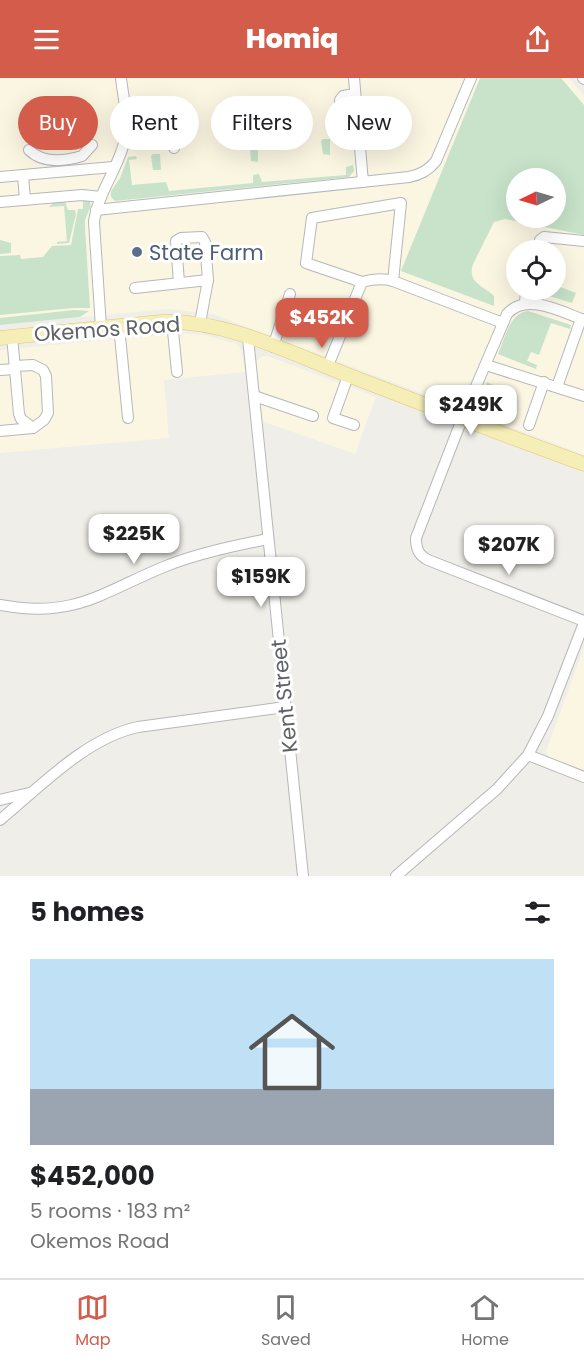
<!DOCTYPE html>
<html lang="en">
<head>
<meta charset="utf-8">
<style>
	:root { --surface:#fff; --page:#f6f6f6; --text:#202124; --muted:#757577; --line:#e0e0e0; --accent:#d35d4a }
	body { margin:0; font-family:Poppins,sans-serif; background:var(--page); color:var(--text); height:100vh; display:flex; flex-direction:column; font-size:22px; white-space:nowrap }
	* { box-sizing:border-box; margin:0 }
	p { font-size:20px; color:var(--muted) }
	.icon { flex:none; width:33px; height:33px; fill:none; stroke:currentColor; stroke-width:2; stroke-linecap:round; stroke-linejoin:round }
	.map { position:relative; height:798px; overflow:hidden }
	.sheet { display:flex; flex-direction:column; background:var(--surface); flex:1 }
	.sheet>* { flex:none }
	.top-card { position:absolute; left:18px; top:18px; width:549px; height:54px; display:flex; gap:12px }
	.needle { width:39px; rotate:265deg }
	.controls { position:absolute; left:506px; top:90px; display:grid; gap:12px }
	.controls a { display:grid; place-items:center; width:60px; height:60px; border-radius:50%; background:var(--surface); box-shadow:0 6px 24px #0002; font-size:30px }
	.price { position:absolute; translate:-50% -51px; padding:0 14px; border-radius:12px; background:#fff; color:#222; font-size:20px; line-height:39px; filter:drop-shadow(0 2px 3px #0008) }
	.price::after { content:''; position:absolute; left:50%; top:36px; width:18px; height:14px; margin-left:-9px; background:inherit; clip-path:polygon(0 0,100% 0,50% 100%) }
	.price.current { background:var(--accent); color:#fff }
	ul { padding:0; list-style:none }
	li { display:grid; align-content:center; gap:12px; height:318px; padding:0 30px }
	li+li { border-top:2px solid var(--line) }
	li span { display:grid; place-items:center; height:186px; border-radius:0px; color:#555 }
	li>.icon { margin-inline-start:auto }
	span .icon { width:108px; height:108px; fill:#fffc; stroke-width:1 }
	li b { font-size:26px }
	h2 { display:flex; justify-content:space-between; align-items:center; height:72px; padding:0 30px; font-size:26px }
	.pill { padding:0 21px; border-radius:27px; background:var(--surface); box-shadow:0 6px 24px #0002; font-size:21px; line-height:54px }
	.pill.current { background:var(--accent); color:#fff }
	header { display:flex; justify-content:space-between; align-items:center; height:78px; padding:0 30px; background:var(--accent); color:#fff; font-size:27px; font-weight:800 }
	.tab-bar { display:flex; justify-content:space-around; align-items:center; height:84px; border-top:2px solid var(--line); background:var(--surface); font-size:16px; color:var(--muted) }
	.tab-bar a { display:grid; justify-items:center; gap:3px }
	.tab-bar .current { color:var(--accent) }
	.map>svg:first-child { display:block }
	.commercial { fill:#faf6e2; fill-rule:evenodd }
	.green { fill:#c8e3ca; fill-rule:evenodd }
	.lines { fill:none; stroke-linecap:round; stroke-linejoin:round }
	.minor-tunnel { stroke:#cbcbc8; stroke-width:10; stroke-dasharray:10 5; stroke-linecap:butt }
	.minor-casing { stroke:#b5b7ba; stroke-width:12 }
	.major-casing { stroke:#e0c771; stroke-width:15 }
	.minor { stroke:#fff; stroke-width:10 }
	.major { stroke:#f5eeb7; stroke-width:14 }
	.service-dot { fill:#5c6f8a; stroke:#fff; stroke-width:2 }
	.labels { text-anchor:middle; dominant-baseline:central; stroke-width:6; stroke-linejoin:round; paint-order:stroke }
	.service-label { font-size:21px; fill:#4e5e75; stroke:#fff; text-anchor:start }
	.street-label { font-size:21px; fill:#5f6266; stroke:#fff }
</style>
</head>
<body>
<header><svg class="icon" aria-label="menu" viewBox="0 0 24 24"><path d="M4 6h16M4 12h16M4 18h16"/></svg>Homiq<svg class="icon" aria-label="share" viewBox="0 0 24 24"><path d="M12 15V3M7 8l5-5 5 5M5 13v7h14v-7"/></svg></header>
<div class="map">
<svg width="584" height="798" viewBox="0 0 584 798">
	<rect width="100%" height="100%" fill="#efeee8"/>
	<g class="commercial">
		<path d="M0,0H569L584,18V377L213,236L168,231L0,247ZM516,100H555V140H516ZM516,172H555V212H516Z"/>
		<path d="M177,255L204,257L237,266L242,273L245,294L164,302L169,360L0,375V272Z"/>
		<path d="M262,278H268L376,319L355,376L259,342L255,284Z"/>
		<path d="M584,569V694L550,681L546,673Z"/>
	</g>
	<g class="green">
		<path d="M480,0H561L584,27V157L505,141L494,144L473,186C467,205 483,207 494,218V228L401,193ZM516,100H555V140H516Z"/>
		<path d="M141,56L155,59L163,56L166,59L163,63L140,65L136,59Z"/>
		<path d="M323,61H330V77L323,76L321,63Z"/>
		<path d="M251,67H258V84L251,83L250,69Z"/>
		<path d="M153,76H160L161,92H153L151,78Z"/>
		<path d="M136,78L137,81L129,82L132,107L166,104L169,113L253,105V97L259,96L262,104L346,97V89L353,87L354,93L349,99L115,123L111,119V113L120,100L128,79Z"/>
		<path d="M83,122H89L91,127L85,142V150L90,230H73L0,237V178L20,177L21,181L43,179L52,168L71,167L78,131H83Z"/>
		<path d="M65,123L68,132H75L76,136L69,165L57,166V164L67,163L64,128L49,129L53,125Z"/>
		<path d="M0,162L11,165V175L0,176Z"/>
		<path d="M555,207L576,215L572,225L530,212H555Z"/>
		<path d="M74,232L89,233L80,239L0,247V240Z"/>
		<path d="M528,233L571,247L570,251L551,245L539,277L531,274L527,283L537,287L536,291L498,276C505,261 509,235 528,233Z"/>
		<path d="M487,304L495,308L487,330L495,333L493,338L477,331Z"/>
	</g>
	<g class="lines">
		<path class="minor-tunnel" d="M144,32L152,31"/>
		<defs>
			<g id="minor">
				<path d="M354,0L363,104"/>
				<path d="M583,0L584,1"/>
				<path d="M125,38L138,37C146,42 154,41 161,34L167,35L171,41L174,70"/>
				<path d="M342,54L340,22L343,18L355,16"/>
				<path d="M29,72C43,86 65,83 82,78L92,67"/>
				<path d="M23,97L25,122"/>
				<path d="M0,99L113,89"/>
				<path d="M0,124L82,117L101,119"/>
				<path d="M96,132L409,99C420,97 429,92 436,83L471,0"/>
				<path d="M537,172L540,162L544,159L584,163"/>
				<path d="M362,204L306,185L312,140L401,125L393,203"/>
				<path d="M179,205L176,163L181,160L202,159L205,164L208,202L200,245"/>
				<path d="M135,210L208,202"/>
				<path d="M525,225L526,212"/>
				<path d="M584,242C562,234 526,214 507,236L462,341L416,460C416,470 418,477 428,482L584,543"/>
				<path d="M172,243L177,294"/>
				<path d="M119,248L128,340"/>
				<path d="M101,249L94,144C98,114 119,90 125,61C129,42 123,19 121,0"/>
				<path d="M12,258L19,336L21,341L33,350"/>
				<path d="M248,260L303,798"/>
				<path d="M273,269L290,216"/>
				<path d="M486,287L584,318"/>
				<path d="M327,290L362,204C373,201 382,200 393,203L503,245"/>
				<path d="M0,292L15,291"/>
				<path d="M348,298L333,340L354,347"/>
				<path d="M557,309L581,241"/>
				<path d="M254,318L313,338"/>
				<path d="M529,347L544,304"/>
				<path d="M0,353L33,350L44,342L48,335L46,298L43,292L33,287L15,288"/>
				<path d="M0,527C75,541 102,514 166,488C199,475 234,468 268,461"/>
				<path d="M528,677L584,699"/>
				<path d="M0,722L29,715"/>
				<path d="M0,742C40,709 86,660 138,649L285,629"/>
				<path d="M396,798L497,711L528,677L548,638L584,545"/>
			</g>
			<path id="major" d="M0,260L161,244C226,241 294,277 353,299C430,329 507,358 584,386"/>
		</defs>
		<use href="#minor" class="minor-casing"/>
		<use href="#major" class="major-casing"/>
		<use href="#minor" class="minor"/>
		<use href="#major" class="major"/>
	</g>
	<circle class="service-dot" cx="137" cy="174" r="6"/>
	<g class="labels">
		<g class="service-label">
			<text x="149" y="174">State Farm</text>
		</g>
		<g class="street-label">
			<text transform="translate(107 251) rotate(-4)">Okemos Road</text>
			<text transform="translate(284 618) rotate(-96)">Kent Street</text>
		</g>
	</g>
</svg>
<div class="controls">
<a><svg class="needle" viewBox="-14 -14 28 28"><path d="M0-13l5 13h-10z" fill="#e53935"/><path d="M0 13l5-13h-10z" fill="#757577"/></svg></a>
<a><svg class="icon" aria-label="locate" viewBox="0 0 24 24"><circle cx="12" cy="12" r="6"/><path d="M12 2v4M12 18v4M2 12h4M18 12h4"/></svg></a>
</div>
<b class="price current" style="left:322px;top:271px">$452K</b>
<b class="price" style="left:471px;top:358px">$249K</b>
<b class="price" style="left:134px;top:487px">$225K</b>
<b class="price" style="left:509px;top:498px">$207K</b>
<b class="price" style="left:261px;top:530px">$159K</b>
<div class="top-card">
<a class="pill current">Buy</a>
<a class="pill">Rent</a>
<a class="pill">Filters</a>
<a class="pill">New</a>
</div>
</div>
<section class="sheet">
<h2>5 homes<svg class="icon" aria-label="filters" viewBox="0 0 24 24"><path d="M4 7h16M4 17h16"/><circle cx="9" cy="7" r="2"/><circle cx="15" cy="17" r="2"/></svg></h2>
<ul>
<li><span style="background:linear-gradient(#bfe0f5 70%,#9aa5b1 0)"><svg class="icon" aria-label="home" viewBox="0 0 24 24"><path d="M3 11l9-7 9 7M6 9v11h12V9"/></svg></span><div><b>$452,000</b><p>5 rooms · 183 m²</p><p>Okemos Road</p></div></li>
</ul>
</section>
<nav class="tab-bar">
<a class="current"><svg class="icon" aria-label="map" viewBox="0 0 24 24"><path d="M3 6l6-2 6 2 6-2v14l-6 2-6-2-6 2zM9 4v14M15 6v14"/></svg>Map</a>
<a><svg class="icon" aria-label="saved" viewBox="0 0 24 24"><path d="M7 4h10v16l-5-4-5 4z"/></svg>Saved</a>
<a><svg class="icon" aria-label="home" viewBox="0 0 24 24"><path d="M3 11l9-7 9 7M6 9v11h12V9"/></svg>Home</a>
</nav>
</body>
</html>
